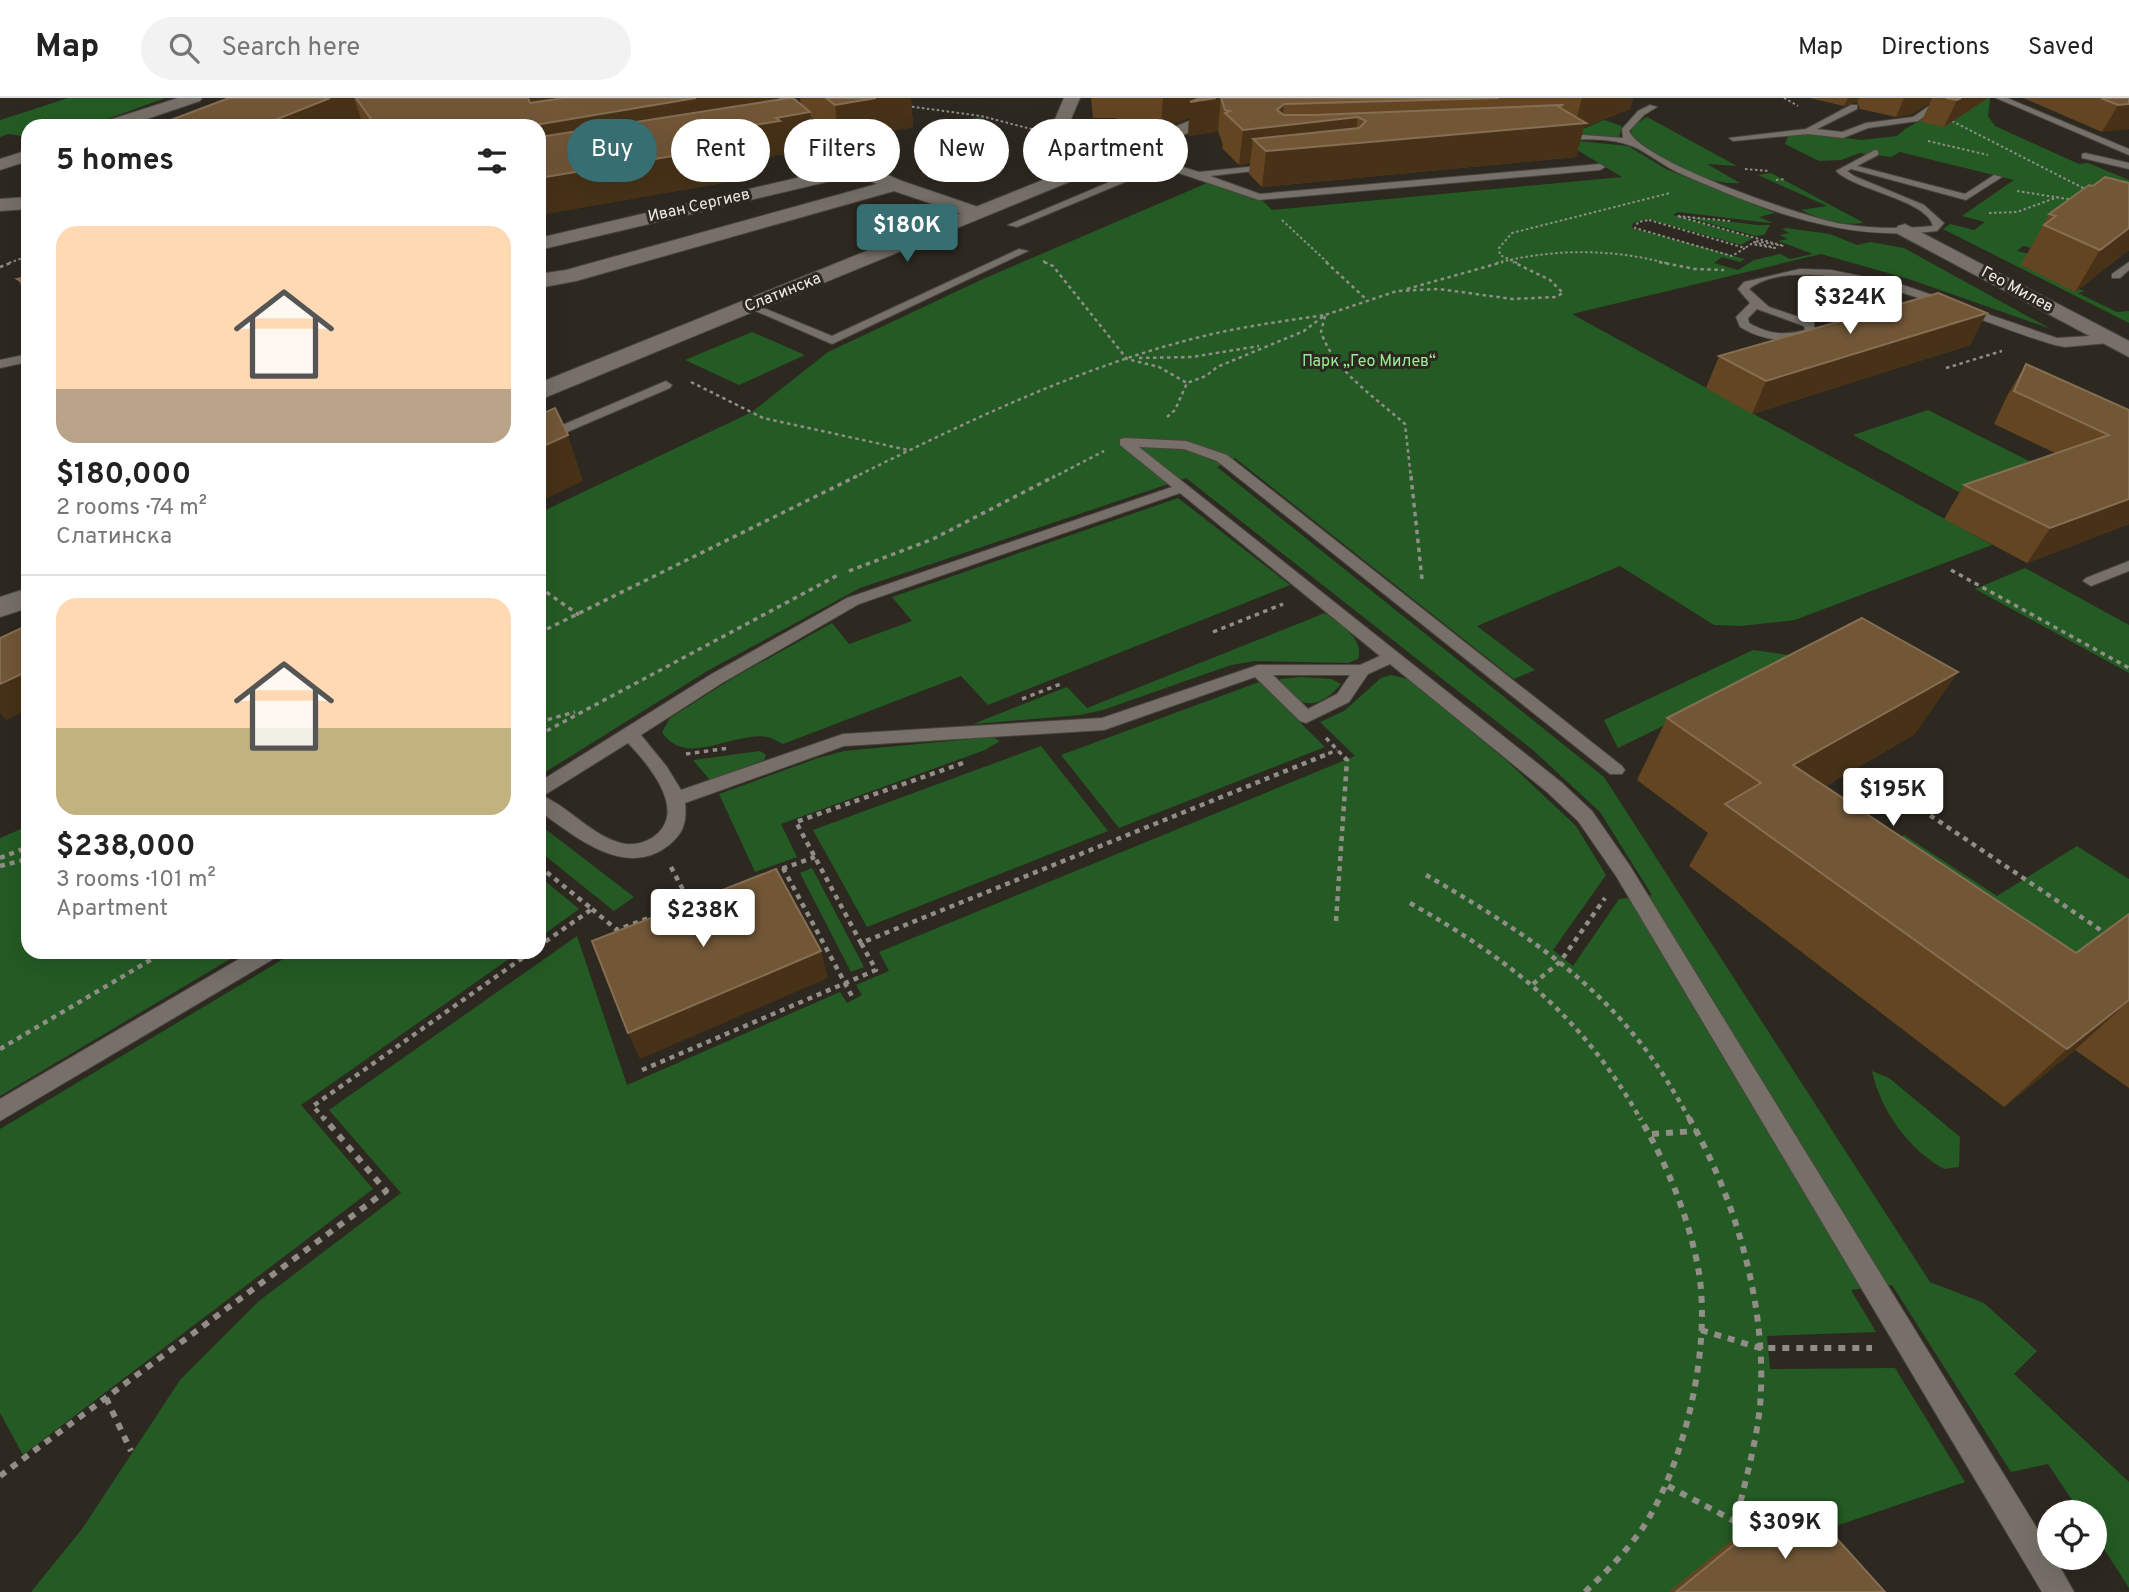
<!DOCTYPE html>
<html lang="en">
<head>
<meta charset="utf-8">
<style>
	:root { --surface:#fff; --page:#f2f2f2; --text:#222; --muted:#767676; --line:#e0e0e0; --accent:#376e72 }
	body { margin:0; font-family:Overpass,sans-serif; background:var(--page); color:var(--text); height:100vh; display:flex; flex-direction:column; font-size:26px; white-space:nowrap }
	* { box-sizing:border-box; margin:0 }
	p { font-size:23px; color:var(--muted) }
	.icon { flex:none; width:38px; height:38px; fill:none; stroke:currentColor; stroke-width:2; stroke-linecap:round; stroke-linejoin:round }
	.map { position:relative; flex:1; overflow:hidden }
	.details { position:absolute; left:21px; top:21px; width:525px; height:840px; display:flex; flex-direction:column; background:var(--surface); border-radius:21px; box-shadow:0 7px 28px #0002 }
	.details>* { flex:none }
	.guide { position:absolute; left:567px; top:21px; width:665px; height:63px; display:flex; gap:14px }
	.controls { position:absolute; left:2037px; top:1402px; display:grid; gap:14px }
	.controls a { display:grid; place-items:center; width:70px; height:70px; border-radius:50%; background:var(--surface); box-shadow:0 7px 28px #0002; font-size:35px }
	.price { position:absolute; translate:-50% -60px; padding:0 16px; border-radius:7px; background:#fff; color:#222; font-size:23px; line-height:46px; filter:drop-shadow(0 2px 4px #0008) }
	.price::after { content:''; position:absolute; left:50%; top:42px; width:21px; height:16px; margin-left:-10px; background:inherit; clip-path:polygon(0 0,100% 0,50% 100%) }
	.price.selected { background:var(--accent); color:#fff }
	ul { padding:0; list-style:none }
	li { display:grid; align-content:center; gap:14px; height:371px; padding:0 35px }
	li+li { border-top:2px solid var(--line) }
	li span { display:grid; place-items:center; height:217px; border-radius:21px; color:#555 }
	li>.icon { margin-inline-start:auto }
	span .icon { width:126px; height:126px; fill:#fffc; stroke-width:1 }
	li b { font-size:30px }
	h2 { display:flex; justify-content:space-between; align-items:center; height:84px; padding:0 35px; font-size:30px }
	.chip { padding:0 24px; border-radius:32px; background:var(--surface); box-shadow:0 7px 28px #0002; font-size:24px; line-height:63px }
	.chip.selected { background:var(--accent); color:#fff }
	header { display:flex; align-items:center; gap:42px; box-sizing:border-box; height:98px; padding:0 35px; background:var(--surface); border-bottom:2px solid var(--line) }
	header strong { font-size:33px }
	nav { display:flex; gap:38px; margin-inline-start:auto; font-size:24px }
	.search { width:490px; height:63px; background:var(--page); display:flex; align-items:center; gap:18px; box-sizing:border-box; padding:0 24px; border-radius:38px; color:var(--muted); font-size:26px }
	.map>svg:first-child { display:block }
	.green { fill:#245b24 }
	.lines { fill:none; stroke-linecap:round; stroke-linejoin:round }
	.service-casing { stroke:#49453f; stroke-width:2 }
	.minor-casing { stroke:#49453f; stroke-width:2 }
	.tertiary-casing { stroke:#49453f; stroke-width:2 }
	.path-far4 { stroke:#918d87; stroke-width:2; stroke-dasharray:2.5 2.5; stroke-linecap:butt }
	.path-far3 { stroke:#918d87; stroke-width:2.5; stroke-dasharray:3.5 3.5; stroke-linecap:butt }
	.path-far2 { stroke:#918d87; stroke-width:3.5; stroke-dasharray:4.5 4.5; stroke-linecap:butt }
	.path-far1 { stroke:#918d87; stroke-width:4.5; stroke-dasharray:5 5; stroke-linecap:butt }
	.path { stroke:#918d87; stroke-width:6; stroke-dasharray:7 7; stroke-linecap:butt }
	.service { fill:#767068; fill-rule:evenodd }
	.minor { fill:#767068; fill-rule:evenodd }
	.tertiary { fill:#767068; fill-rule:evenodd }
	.wall { fill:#644522 }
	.shaded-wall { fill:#473218 }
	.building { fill:#725737; stroke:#866e53; stroke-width:2 }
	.labels { text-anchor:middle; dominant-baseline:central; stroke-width:6; stroke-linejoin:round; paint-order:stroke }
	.far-street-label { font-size:16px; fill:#efebe7; stroke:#2d2820 }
	.far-park-label { font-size:16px; fill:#98ed95; stroke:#2d2820 }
</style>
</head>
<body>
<header>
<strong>Map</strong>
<div class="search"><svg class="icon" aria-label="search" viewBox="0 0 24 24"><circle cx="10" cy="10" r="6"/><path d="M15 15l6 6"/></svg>Search here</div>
<nav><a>Map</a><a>Directions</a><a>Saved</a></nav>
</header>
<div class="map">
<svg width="2129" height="1494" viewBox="0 0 2129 1494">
	<rect width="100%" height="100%" fill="#2d2820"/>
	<g class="green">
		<path d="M68,0H165L88,28H28V39L8,36L0,39V22Z"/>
		<path d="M1949,0H1990L1988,18L1995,28L2079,66L2088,65L2129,82V125L2036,151L2023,148L2017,153L2034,157L2058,185L2085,193L2078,195L2117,214L2129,213V225L1943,131L1950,126L1974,132L1985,124L1962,118L2014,82L1900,54L1891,59L1860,55L1841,62L1819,63L1785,46L1788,38L1809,35L1861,42L1897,38L1905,31L1930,17Z"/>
		<path d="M980,19L1000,31L964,38L944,26Z"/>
		<path d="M1647,19L1737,68L1707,66L1740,85C1709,89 1651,57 1630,35L1634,27Z"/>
		<path d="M1604,22L1622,28L1619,39L1569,37Z"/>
		<path d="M1559,41L1628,48L1666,71L1775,115L1759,119L1773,125H1770L1678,114L1673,117L1753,140L1741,147L1648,121L1633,125L1632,130L1745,161L1740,164L1722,159L1714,165L1738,172L1754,162L1780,156L1790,161L1813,156L1778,143L1788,141L1780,137L1789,135L1782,131L1786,130L1830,136L1857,147L1871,144L1904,150L2051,231L1909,181L1821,156L1572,216L1992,447L1795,522L1741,528L1714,527L1620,468L1477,528L1535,572L1514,581L1235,360L1217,369L1604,679L1930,1184L1984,1205L2037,1253L2014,1276L2129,1384V1490L2095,1437V1414H2080L2048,1366L2011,1374L1892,1187L1851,1192L1876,1234L1767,1238L1770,1271L1895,1270L1965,1384L1786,1445L1829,1494H31L82,1431L180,1282L259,1203L401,1095L329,1012L577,838L627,987L840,894L847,905L862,897L856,887L889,873L879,854L1355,658L1320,624L1344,613L1381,580L1391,577L1408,581L1507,663L1576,728L1606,777L1553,852L1573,868L1619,801L1652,797L1600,714L1533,652L1186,380L860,490L709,572L539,678V415L752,314L828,254L983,181L1214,82L1259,99L1272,112L1622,79Z"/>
		<path d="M1771,75L1864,125C1841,128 1822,122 1801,112L1827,108L1758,77Z"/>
		<path d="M1682,118L1757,127H1770L1764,137L1756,138Z"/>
		<path d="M752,234L805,257L739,287L685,262Z"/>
		<path d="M1928,312L2061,379L1983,407L1853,337Z"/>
		<path d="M1178,400L1290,487L988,607L961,578L783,646C778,644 773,640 768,639C733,633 685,671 662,634L670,620L733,580L832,525L849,546L912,523L892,499Z"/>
		<path d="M2025,470L2129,527V575L1975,491Z"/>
		<path d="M1325,515C1340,526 1365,541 1358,561L1348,565L1255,563L1231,567L1103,612L1080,617L973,626L1067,589L1087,610Z"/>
		<path d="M1753,552L1804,559L1618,650L1604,622Z"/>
		<path d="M1302,579L1332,581L1341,586C1326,604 1307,614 1289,595C1285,590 1282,588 1280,581Z"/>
		<path d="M1259,584L1325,649L1119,730L1061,657Z"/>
		<path d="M992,639L1000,643L985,652L781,726L797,759L755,774L719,696L818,660L844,653Z"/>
		<path d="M1041,648L1108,733L867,829L813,732Z"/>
		<path d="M760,653L766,657L764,662L710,682L693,662Z"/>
		<path d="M539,727L548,733L634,799L614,813L539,753Z"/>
		<path d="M28,728V854H242L0,998V740Z"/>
		<path d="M1904,737L1997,798L2077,748L2129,781V896L1862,765Z"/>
		<path d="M812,770L864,869L851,874L800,775Z"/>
		<path d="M539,778L579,811L539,840Z"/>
		<path d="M295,854H519L301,1007L373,1091L23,1357L0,1315V1031Z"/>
		<path d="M1872,973L1889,980L1960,1039L1959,1069L1944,1071C1908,1051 1881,1013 1872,973Z"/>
	</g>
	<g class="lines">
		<defs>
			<g id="service">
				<path d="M1996,0H2007L2129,51V57Z"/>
				<path d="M1932,6L1939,8L1918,23L1868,30L1843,40L1808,36L1733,43L1729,40L1806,31L1851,7H1857V11L1817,31L1842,34L1866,25L1913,19Z"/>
				<path d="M1650,7L1657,9L1644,17L1629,33C1642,64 1805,120 1843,126C1872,131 1904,131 1933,128C1927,102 1857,93 1836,73L1875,52L1878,53V57L1857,68L1965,96L1994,77L2002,79L1966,102L1851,71L1847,73L1854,78L1924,107L1944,125L1937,133C1844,145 1761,111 1677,74C1660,66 1644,51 1626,46C1604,39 1579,42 1557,41L1553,38L1557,35L1623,40L1622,31L1638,13Z"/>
				<path d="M1124,51L1199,74L1276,66V70L1273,71L1210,78L1260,96L1600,66L1605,69L1600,72L1259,102L1161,69L1017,129L1008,127L1152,66L1121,56L1120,54Z"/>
				<path d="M2085,55L2129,65V71L2082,60V56Z"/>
				<path d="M1019,151L1028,153L832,246L744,208L754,206L832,238Z"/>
				<path d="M2129,164V172L2120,180H2112V176Z"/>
				<path d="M1800,171L1831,172L1900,186L2057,240L2108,237L2114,241L2108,245L2065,249L2055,247C1985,228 1812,143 1749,191L1769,209L1814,224L1815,236C1788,245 1765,244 1740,229L1736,219L1750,205L1738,191L1744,184ZM1757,211L1804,228L1805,232C1785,238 1768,236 1749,225L1748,220Z"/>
				<path d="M28,256V264L0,270V262Z"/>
				<path d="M666,283L672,287L670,290L539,346V337Z"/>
				<path d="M1125,340L1186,343L1227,357L1622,668L1625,672L1622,676H1610L1217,363L1184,351L1139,349L1561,684L1592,713L1630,768L2049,1450V1460H2055L2074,1494H2042L1616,778L1578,723L1547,694L1390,566L1368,576L1349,604L1306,625L1300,623L1255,579L1104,632L844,648L685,705C687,723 684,735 669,747C625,782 575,738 539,713V684L710,577L847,500L1172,389L1120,347V341ZM1180,395L1380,558L1360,567H1258L1102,620L843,636L681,692L667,669L641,637L722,585L859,506ZM1273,577H1350L1337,596L1308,611ZM628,645C649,667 690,715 652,740C643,745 631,748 621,745C591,737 570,710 543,698Z"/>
				<path d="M2129,463V473L2091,488L2083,483L2086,480Z"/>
				<path d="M251,854H278L275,860L0,1023V1001Z"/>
			</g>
			<g id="minor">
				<path d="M178,0H202L200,3L126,28H100L103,24Z"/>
				<path d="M766,0H784L864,67L902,83L984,111L987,115L977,121L894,93L576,183L539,190V176L566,172L877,86L856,77L539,152V140L844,69Z"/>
				<path d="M1064,0H1080L1071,21L1063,26L1055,21Z"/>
				<path d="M28,52V63L0,72V61Z"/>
				<path d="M28,99V111L0,113V101Z"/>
			</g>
			<g id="tertiary">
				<path d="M1246,0H1268L1266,3L539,302V285Z"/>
				<path d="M1905,126L2129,243V259L1898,136L1895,132L1898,128Z"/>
				<path d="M28,490V510L0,519V499Z"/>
			</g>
		</defs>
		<use href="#service" class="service-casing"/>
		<use href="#minor" class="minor-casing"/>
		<use href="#tertiary" class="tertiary-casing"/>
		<g class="path-far4">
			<path d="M1784,0L1798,8"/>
			<path d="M907,8L981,18L1039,33"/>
			<path d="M1952,23L2087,92"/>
			<path d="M1928,43L1988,57"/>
			<path d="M1745,71L1769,73"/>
			<path d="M1776,82L1786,81"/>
			<path d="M2017,93L2074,102"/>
			<path d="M1989,115L2017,114L2058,99"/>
			<path d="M1282,122L1328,165"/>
			<path d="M1649,122L1745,150L1732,158L1635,130L1638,124Z"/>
			<path d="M1730,123L1677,118L1784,148L1756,143L1754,144L1775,150L1751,146L1745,150"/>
			<path d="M1043,163L1048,165"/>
			<path d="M9,165L28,158"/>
			<path d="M1496,165C1554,151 1607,150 1666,165"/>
			<path d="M1517,165L1500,157L1499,150L1512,135L1670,95"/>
		</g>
		<g class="path-far3">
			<path d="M1044,164L1053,168L1127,261L1159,269L1187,285"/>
			<path d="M1326,164L1367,202"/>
			<path d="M1659,164L1695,171L1724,172"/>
			<path d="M0,169L13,164"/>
			<path d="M1407,191L1503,164"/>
			<path d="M1325,218L1321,234C1334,273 1376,300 1405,326L1411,380"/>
			<path d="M1139,260L1192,259L1259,248"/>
			<path d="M1946,270L2002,253"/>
			<path d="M691,284L763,320L908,352"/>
			<path d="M1167,319L1175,312L1187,285L1206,278L1217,269L1304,233L1325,217L1397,193L1439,191L1512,201L1556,199L1563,195L1550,182L1513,164"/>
			<path d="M853,380C968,323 1083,267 1208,237C1246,228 1285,223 1324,217"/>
			<path d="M1052,380L1104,353"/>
		</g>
		<g class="path-far2">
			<path d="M1411,378L1422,481"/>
			<path d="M1951,472L2129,570"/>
			<path d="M849,473L933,441L1055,378"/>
			<path d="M539,489L579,517"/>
			<path d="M1213,534L1283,506"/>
			<path d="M539,535L857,378"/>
			<path d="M1022,601L1063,585"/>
			<path d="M539,624L575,614"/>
			<path d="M539,637L838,477"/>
			<path d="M1326,640L1344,659"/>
			<path d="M686,656L729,650"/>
			<path d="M1320,659L1337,652"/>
		</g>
		<g class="path-far1">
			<path d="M963,665L796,724L861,845L1325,657"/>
			<path d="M1897,695L2108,837"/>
			<path d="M0,760L28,749"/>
			<path d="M0,768L28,761"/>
			<path d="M539,768L592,811L539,848"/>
			<path d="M671,769L690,805"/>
			<path d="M783,770L854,902"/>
			<path d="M773,774L815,759"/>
			<path d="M1426,777C1502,821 1578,868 1634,937C1656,963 1674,993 1690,1022"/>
			<path d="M1410,805C1512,863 1582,918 1641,1022"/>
			<path d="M592,811L617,832L673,811"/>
			<path d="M1336,823L1347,662L1342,657"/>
			<path d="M1533,886L1560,864L1605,800"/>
			<path d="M0,951L164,854"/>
			<path d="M642,972L876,872L861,845"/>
			<path d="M325,1022L313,1008L531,854"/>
		</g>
		<g class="path">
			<path d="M1652,1036L1696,1033"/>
			<path d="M1701,1232L1760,1250H1872"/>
			<path d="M106,1300L131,1353"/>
			<path d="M0,1378L386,1093L324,1020"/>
			<path d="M1668,1388L1736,1424C1744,1386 1756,1348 1760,1308C1768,1212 1737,1103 1689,1020"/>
			<path d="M1585,1494C1606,1474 1626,1454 1642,1431C1685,1366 1711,1251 1699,1175C1690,1122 1667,1066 1640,1020"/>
		</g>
		<use href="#service" class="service"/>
		<use href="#minor" class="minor"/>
		<use href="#tertiary" class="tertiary"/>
	</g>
	<g class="wall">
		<path d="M229,0H779L780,2L801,7L800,0H911L913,29L839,43L811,19L815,47L784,53L785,56L742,63L745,81L539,117V28H366L362,24Z"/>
		<path d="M1091,0H1633L1630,11L1584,29L1576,59L1262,89L1249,76L1250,65L1239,67L1222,50L1223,47L1218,33L1188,38L1189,20L1161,31L1114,20H1093Z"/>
		<path d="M1810,0H1988L1944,29L1921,24L1930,5L1912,16L1896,19L1860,11L1857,4L1844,8Z"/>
		<path d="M2023,0H2129L2102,34Z"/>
		<path d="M2129,85V152L2075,194L2021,167L2049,116L2093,88Z"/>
		<path d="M28,179V199L17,181Z"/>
		<path d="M1970,247L1752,316L1706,290L1719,258Z"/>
		<path d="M2026,266L2129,312V426L2027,465L1944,421L1964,387L2055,355L1994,326L2007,298Z"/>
		<path d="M1667,620L1915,636L1826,688L2076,855L2129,816V990L2075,952L2004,1009L1689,768L1708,735L1637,682Z"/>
		<path d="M1781,1408L1885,1494H1669L1747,1430Z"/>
	</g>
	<g class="shaded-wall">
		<path d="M330,0H354L362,24L352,28H260Z"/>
		<path d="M472,0H779L782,18L539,60V28H529Z"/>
		<path d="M876,0H911L913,29L839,43L835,7Z"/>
		<path d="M1163,0H1221L1218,33L1188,38L1189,20L1161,31Z"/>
		<path d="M1582,0H1633L1630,11L1584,29L1576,59L1262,89L1266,53L1253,41L1250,65L1239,67L1243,32L1277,12L1284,6L1282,27L1358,19L1354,45L1562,7L1557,27L1575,26Z"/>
		<path d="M1848,0H1859L1857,4L1844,8Z"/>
		<path d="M1904,0H1932L1930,5L1912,16L1896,19Z"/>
		<path d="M1961,0H1988L1944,29L1957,2Z"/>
		<path d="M2129,6V31L2102,34L2118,7Z"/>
		<path d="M810,14L815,47L784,53L785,56L742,63L745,81L539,117V80L722,32L776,20Z"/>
		<path d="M2129,130V152L2075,194L2100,152Z"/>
		<path d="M1987,215L1970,247L1752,316L1766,283Z"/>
		<path d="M568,337L583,383L539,404V350Z"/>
		<path d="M2129,401V426L2027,465L2050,430Z"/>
		<path d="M28,573V612L6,622L0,615V586Z"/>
		<path d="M1958,574L1915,636L1756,729L1793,667Z"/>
		<path d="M821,853L828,880L640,961L628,935Z"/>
		<path d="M2129,902V903L2075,952L2004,1009L2067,951Z"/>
	</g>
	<g class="building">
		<path d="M229,0H330L260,28H155Z"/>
		<path d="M356,0H528L530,5L564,0H696L529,28H376Z"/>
		<path d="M790,0H793L810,14L776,20L780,23L722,32L739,47L539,80V39Z"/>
		<path d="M826,0H876L835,7Z"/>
		<path d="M1200,0H1216L1190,4Z"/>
		<path d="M1221,0H1499L1284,6L1277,12L1284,17H1314L1562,7L1559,9L1586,25L1266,53L1253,41L1359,30L1366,23L1358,19L1243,32L1225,15L1230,13L1225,12Z"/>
		<path d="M1946,0H1961L1957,2Z"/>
		<path d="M2101,0H2129V6L2118,7Z"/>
		<path d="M2105,79L2129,85V130L2100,152L2044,127L2056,118L2049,116L2089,87L2093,88Z"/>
		<path d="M28,179V187L17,181Z"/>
		<path d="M1938,195L1987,215L1766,283L1719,258Z"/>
		<path d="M2026,266L2129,312V401L2050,430L1964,387L2109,337L2014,293Z"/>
		<path d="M555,310L568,337L539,350V317Z"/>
		<path d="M1862,520L1958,574L1793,667L2076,855L2129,816V902L2067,951L1725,706L1761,685L1667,620Z"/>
		<path d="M28,527V573L0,586V540Z"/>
		<path d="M776,771L821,853L628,935L592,843Z"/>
		<path d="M1781,1408L1822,1424L1885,1494H1676Z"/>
	</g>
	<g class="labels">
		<g class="far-street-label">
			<text transform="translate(699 108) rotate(-13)">Иван Сергиев</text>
			<text transform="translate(2017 192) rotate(28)">Гео Милев</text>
			<text transform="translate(783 195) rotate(-22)">Слатинска</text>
		</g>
		<g class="far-park-label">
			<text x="1369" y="264">Парк „Гео Милев“</text>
		</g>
	</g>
</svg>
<div class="controls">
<a><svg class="icon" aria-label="locate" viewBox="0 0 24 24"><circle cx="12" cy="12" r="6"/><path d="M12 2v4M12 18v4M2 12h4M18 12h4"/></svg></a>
</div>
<b class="price selected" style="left:907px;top:166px">$180K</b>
<b class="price" style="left:1850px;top:238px">$324K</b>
<b class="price" style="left:1893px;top:730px">$195K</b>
<b class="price" style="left:703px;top:851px">$238K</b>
<b class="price" style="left:1785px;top:1463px">$309K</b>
<div class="guide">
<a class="chip selected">Buy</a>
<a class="chip">Rent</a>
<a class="chip">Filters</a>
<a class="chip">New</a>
<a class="chip">Apartment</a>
</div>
<section class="details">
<h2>5 homes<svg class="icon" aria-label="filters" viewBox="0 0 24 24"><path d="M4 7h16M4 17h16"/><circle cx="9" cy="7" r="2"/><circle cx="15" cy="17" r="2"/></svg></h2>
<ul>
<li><span style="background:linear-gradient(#ffd9b3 75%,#b9a48a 0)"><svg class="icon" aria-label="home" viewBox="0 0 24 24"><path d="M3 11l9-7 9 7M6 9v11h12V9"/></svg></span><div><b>$180,000</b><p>2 rooms · 74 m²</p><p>Слатинска</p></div></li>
<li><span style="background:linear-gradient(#ffd9b3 60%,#c2b280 0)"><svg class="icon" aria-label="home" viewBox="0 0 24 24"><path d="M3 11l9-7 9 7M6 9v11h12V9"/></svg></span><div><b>$238,000</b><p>3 rooms · 101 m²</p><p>Apartment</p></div></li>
</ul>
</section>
</div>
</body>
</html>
